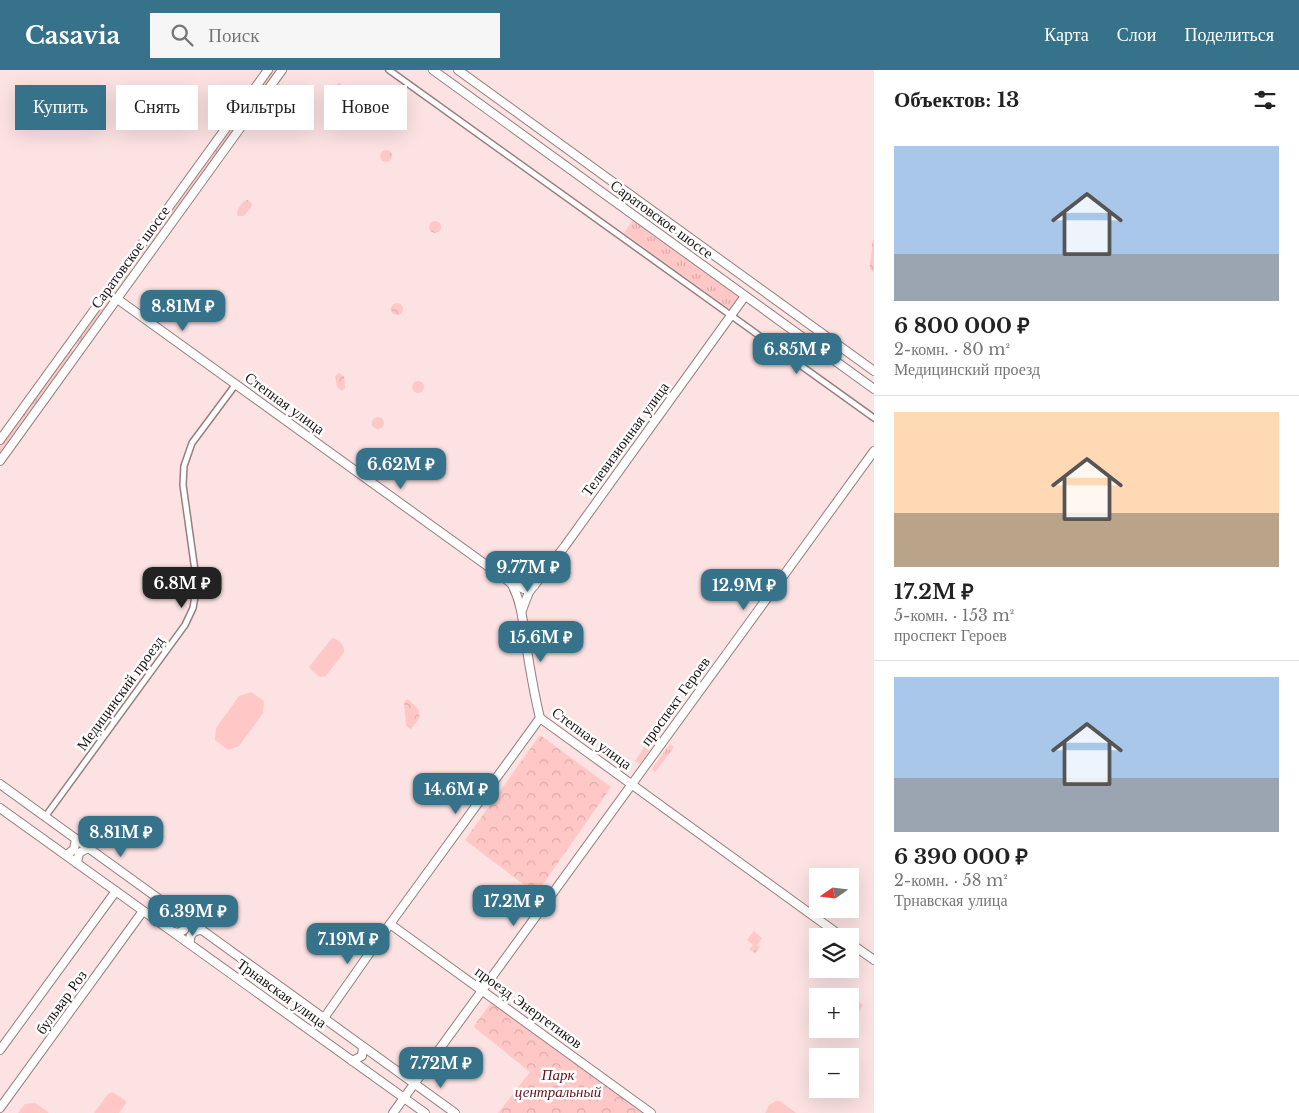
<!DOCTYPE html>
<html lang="ru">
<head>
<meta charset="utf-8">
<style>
	:root { --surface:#fff; --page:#f6f6f6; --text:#222; --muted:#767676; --line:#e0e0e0; --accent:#367289 }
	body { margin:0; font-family:"Libre Baskerville",serif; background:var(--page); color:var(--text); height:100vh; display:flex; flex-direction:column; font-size:19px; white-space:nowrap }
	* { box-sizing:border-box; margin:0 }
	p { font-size:16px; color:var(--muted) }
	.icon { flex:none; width:28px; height:28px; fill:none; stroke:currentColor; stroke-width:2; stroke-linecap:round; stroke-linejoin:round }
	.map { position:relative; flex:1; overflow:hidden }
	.side { display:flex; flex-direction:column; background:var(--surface); width:425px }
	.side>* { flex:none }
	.top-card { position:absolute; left:15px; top:15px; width:475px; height:45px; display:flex; gap:10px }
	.needle { width:32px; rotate:256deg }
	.fabs { position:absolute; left:809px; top:798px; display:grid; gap:10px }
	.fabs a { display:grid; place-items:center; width:50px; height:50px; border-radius:0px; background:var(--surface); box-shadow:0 5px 20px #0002; font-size:25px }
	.price { position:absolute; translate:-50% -42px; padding:0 11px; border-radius:10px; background:var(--accent); color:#fff; font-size:16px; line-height:32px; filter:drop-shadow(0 1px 2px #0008) }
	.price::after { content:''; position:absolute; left:50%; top:30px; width:15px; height:11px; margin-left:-8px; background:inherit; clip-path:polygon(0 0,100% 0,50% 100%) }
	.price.current { background:#222; color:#fff }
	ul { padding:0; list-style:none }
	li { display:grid; align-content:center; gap:10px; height:265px; padding:0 20px }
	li+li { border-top:1px solid var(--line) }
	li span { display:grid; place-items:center; height:155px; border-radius:0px; color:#555 }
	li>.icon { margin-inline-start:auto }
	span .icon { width:90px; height:90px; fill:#fffc; stroke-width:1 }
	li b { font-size:21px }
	h2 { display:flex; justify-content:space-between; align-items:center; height:60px; padding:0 20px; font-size:21px }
	.pill { padding:0 18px; border-radius:0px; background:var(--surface); box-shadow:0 5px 20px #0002; font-size:18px; line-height:45px }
	.pill.current { background:var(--accent); color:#fff }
	header { display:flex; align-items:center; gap:30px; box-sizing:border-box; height:70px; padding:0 25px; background:var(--accent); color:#fff }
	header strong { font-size:24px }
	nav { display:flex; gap:28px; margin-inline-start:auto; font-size:18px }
	.search { width:350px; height:45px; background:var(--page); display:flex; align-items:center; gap:12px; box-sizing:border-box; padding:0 18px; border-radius:0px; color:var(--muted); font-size:19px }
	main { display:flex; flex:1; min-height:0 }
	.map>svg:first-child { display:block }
	.grass { fill:url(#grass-tufts) }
	.forest { fill:url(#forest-crowns) }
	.garden { fill:#ffc8c7 }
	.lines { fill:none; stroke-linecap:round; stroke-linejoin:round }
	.street-casing { stroke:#967f7e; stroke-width:8 }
	.secondary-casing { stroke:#967f7e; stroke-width:10 }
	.primary-casing { stroke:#967f7e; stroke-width:10 }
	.street { stroke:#fff; stroke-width:5 }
	.secondary { stroke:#fff; stroke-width:8 }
	.primary { stroke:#fff; stroke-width:8 }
	.labels { text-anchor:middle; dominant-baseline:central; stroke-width:5; stroke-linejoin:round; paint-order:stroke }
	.street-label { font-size:15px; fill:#1b1313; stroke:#fff }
	.park-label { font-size:15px; font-style:italic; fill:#66101c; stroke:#fff }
</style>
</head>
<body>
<header>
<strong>Casavia</strong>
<div class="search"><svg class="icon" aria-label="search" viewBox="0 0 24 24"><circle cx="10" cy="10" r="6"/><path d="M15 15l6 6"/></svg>Поиск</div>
<nav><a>Карта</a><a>Слои</a><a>Поделиться</a></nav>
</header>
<main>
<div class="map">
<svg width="874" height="1043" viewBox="0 0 874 1043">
	<defs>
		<pattern id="grass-tufts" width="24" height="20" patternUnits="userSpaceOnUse" patternTransform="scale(1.25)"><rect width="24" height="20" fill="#ffc8c7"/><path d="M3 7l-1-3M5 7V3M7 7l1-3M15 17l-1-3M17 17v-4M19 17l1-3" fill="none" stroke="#daabaa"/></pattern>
		<pattern id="forest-crowns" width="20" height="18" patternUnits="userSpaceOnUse" patternTransform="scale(1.25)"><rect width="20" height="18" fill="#ffc8c7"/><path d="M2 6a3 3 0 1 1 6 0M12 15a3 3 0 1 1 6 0" fill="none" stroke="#daabaa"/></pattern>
	</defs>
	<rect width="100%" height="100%" fill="#fce2e2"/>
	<g class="grass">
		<path d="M271,0H279L138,195L134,194V190Z"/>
		<path d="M633,150L740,227L731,240L624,163Z"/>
		<path d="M128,199H130L132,203L81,273L77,274L76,270Z"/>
		<path d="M71,279L74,282L0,386V374Z"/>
		<path d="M670,674L674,677L655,702L652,699Z"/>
		<path d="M645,676L650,680L640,694L635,691Z"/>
	</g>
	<g class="forest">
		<path d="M340,13L343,17V20L336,30L330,29L329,26C329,21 335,14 340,13Z"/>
		<circle cx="386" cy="86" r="6"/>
		<path d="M248,130L252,134L251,137L244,146H238L237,143C238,138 243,130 248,130Z"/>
		<circle cx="435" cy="157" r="6"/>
		<path d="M874,169V203L870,199C869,190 873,182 872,173Z"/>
		<circle cx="397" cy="239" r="6"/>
		<path d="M339,303L344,306L345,318L342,321L337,317L335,306Z"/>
		<circle cx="418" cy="317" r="6"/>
		<circle cx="378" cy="353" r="6"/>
		<path d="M408,629L419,640L418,643L420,647L411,659L406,655L404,632Z"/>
		<path d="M540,665L611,717L536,824L465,770Z"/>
		<path d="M754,861L762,868L757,875L760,877L755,883L749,879L753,875L747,870Z"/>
		<path d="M852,927L863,935L857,945L850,940V931Z"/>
		<path d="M493,930L648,1043H498L530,1002L475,958L474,956Z"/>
	</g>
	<g class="garden">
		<path d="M332,568C339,569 345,575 344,582L326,606L320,607L311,600L309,597Z"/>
		<path d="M251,622L264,631L263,643L239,676L228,680L215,670L216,658L239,626Z"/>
		<path d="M112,1022L125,1030L126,1033L119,1043H94L108,1024Z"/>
		<path d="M776,1031H780L796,1043H765L769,1035Z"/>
		<path d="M35,1033L49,1043H18L25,1034Z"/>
	</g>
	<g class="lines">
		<defs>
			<g id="street">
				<path d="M389,0L874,348"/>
				<path d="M45,747L185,555L193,538L197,515L183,415L184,396L192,373L236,314"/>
			</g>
			<g id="secondary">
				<path d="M116,228L511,513C522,532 523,553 526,574C530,599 534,624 540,648L841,866"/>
				<path d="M511,513L524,519L534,516"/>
				<path d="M522,540L529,522L565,476L745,226"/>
				<path d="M0,714L455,1043"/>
				<path d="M0,738L425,1043"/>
				<path d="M67,785L74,779L76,769"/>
				<path d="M77,793L79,783L88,778"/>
				<path d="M390,854L651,1043"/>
				<path d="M174,862L178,863L184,860L187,854L185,848"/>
				<path d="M850,873L874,890"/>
				<path d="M190,874C189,865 193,860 202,860"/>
				<path d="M324,948L390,854L540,648"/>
				<path d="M0,980L116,821"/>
				<path d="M352,991L362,986L363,977"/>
				<path d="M0,1038L143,841"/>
				<path d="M393,1043L874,381"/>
			</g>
			<g id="primary">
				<path d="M433,0L874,319"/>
				<path d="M458,0L874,301"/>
				<path d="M0,370L268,0"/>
				<path d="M0,391L282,0"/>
			</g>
		</defs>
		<use href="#street" class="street-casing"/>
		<use href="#secondary" class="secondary-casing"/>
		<use href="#primary" class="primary-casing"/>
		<use href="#street" class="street"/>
		<use href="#secondary" class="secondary"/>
		<use href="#primary" class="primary"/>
	</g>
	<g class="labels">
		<g class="street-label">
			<text transform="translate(662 149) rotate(36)">Саратовское шоссе</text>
			<text transform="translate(130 187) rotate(-54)">Саратовское шоссе</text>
			<text transform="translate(285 333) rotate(36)">Степная улица</text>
			<text transform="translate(625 369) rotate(-54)">Телевизионная улица</text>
			<text transform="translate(120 623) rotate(-54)">Медицинский проезд</text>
			<text transform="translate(675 631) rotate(-54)">проспект Героев</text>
			<text transform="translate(592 668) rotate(36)">Степная улица</text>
			<text transform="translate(282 923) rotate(36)">Трнавская улица</text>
			<text transform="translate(61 932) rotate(-54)">бульвар Роз</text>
			<text transform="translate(529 937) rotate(36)">проезд Энергетиков</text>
		</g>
		<g class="park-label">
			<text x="558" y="1004">Парк<tspan x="558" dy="17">центральный</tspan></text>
		</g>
	</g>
</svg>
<div class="fabs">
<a><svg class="needle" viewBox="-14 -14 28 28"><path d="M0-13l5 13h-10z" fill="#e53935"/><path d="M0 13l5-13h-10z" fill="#767676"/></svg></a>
<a><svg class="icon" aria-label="layers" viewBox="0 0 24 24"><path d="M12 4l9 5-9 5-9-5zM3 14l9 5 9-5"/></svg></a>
<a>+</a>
<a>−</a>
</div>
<b class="price" style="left:183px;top:262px">8.81M ₽</b>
<b class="price" style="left:797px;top:305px">6.85M ₽</b>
<b class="price" style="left:401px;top:420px">6.62M ₽</b>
<b class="price" style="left:528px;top:523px">9.77M ₽</b>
<b class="price current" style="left:182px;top:539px">6.8M ₽</b>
<b class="price" style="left:744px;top:541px">12.9M ₽</b>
<b class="price" style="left:541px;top:593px">15.6M ₽</b>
<b class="price" style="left:456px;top:745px">14.6M ₽</b>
<b class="price" style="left:121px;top:788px">8.81M ₽</b>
<b class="price" style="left:514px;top:857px">17.2M ₽</b>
<b class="price" style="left:193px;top:867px">6.39M ₽</b>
<b class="price" style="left:348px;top:895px">7.19M ₽</b>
<b class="price" style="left:441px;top:1019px">7.72M ₽</b>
<div class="top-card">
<a class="pill current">Купить</a>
<a class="pill">Снять</a>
<a class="pill">Фильтры</a>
<a class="pill">Новое</a>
</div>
</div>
<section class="side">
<h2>Объектов: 13<svg class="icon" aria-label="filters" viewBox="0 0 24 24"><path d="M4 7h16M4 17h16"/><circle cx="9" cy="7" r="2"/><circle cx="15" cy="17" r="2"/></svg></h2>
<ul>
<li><span style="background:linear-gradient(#a9c7e8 70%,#9aa5b1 0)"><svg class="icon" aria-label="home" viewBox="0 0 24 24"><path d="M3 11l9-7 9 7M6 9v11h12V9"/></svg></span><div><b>6 800 000 ₽</b><p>2-комн. · 80 m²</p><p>Медицинский проезд</p></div></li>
<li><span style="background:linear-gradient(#ffd9b3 65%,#b9a48a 0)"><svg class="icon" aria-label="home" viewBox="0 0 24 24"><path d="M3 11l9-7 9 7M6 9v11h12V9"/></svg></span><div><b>17.2M ₽</b><p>5-комн. · 153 m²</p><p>проспект Героев</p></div></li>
<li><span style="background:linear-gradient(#a9c7e8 65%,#9aa5b1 0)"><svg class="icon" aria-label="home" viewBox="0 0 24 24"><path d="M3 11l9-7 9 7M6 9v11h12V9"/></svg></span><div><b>6 390 000 ₽</b><p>2-комн. · 58 m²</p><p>Трнавская улица</p></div></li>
</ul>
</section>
</main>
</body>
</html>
